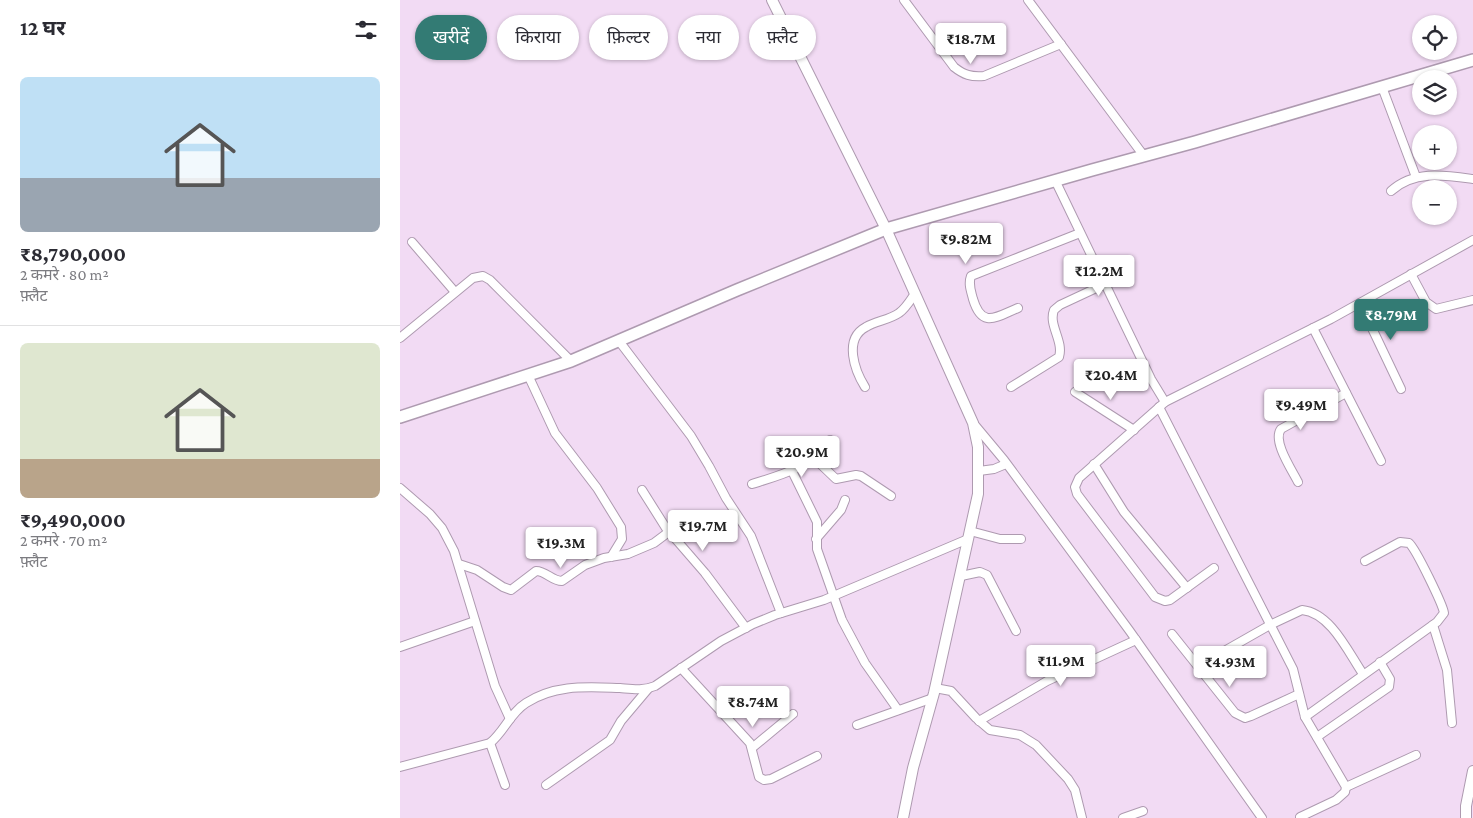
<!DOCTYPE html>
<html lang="hi">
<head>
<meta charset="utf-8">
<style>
	:root { --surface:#fff; --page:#f2f2f3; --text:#2b2b33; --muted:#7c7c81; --line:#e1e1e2; --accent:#337b74 }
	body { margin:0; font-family:"Crimson Pro","Noto Sans Devanagari",serif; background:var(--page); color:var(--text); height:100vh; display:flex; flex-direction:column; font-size:19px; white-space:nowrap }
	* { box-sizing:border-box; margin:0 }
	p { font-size:16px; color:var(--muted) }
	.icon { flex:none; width:28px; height:28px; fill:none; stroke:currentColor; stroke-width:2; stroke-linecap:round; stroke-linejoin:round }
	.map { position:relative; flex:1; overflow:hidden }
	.details { display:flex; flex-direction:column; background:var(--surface); width:400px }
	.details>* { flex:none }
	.banner { position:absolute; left:15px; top:15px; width:475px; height:45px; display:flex; gap:10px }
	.fabs { position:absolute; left:1012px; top:15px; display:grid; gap:10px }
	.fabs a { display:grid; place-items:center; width:45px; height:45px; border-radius:50%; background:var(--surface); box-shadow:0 1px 4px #0004; font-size:25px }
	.price { position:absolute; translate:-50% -42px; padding:0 11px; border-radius:5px; background:#fff; color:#222; font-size:16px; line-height:32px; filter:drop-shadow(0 1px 2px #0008) }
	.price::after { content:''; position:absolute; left:50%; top:30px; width:15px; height:11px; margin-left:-8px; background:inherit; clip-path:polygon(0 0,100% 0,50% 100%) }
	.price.selected { background:var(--accent); color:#fff }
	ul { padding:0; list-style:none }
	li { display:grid; align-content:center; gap:10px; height:265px; padding:0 20px }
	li+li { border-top:1px solid var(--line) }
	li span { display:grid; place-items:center; height:155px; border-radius:8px; color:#555 }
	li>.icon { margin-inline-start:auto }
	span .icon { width:90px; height:90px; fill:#fffc; stroke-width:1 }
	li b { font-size:21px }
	h2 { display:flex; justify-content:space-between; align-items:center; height:60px; padding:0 20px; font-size:21px }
	.chip { padding:0 18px; border-radius:22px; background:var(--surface); box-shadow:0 1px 4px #0004; font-size:18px; line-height:45px }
	.chip.selected { background:var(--accent); color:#fff }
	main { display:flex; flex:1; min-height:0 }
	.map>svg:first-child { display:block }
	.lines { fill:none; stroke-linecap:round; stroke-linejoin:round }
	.minor-casing { stroke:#ae9ab0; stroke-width:10 }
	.tertiary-casing { stroke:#ae9ab0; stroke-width:12 }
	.secondary-casing { stroke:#ae9ab0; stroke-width:14 }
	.minor { stroke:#fff; stroke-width:8 }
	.tertiary { stroke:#fff; stroke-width:10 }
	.secondary { stroke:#fff; stroke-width:11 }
</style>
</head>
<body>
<main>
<section class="details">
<h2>12 घर<svg class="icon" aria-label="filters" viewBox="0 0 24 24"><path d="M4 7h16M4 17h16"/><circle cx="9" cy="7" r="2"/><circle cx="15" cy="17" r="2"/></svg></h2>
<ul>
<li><span style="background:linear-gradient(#bfe0f5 65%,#9aa5b1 0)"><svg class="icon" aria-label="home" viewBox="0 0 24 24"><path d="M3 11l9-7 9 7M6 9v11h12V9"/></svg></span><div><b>₹8,790,000</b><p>2 कमरे · 80 m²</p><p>फ़्लैट</p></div></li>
<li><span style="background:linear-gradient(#dfe7d0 75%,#b9a48a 0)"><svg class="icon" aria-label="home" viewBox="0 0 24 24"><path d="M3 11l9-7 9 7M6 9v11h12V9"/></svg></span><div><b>₹9,490,000</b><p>2 कमरे · 70 m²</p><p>फ़्लैट</p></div></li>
</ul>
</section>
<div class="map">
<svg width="1073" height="818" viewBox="0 0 1073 818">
	<rect width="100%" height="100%" fill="#f2dbf4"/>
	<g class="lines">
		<defs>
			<g id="minor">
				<path d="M504,0L554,67C564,75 571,77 584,76L661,44"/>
				<path d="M628,0L744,156"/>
				<path d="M982,87L1016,177"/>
				<path d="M655,180L751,379L765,402"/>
				<path d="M991,191C1014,170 1044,175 1073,179"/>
				<path d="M12,242L55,292"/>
				<path d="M1011,274L1026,302L1036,309L1073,300"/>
				<path d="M960,303L1001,389"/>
				<path d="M618,308C596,317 582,329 573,299C571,291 568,284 571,276L680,233"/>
				<path d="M913,328L981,461"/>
				<path d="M0,338L73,278L83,276L90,280L171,361"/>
				<path d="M219,341L291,436L309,466L326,498L351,536L381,613"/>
				<path d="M128,375L155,433L197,488L221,527L222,539L211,557"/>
				<path d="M465,387C455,371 443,339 466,327C476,321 489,320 499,313C505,309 510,301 514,295"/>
				<path d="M611,387L659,357C664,341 648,325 654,310L660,305L705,284"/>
				<path d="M675,392L734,430"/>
				<path d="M759,407L893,669L905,717L946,787L945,792L936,800L900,817"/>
				<path d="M574,424L604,460L729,630L862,818"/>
				<path d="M414,458L436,479L456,475L461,476L491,496"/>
				<path d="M694,464L724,512L787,588"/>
				<path d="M392,471L417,522V549L442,620L465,663L498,710"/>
				<path d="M579,471L594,469L606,464"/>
				<path d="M898,482C892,470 872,441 881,429L946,393"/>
				<path d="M352,484C384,474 409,468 430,440"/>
				<path d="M0,488L30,514L42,528L54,551L95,686L110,719"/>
				<path d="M242,490L266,528L305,573L346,628"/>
				<path d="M570,531L600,539H621"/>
				<path d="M416,539L441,510L445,500"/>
				<path d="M59,564L77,570L103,587L111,590L136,571C146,571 152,581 162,581L185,565L204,558L228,554L254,543L270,531"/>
				<path d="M814,568L770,600L765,601L755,597L677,494L675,487L679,478L765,402L931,319L1073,240"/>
				<path d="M561,576L580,572L587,575L616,631"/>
				<path d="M1033,625L1047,670L1052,723"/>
				<path d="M772,634L835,713L845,718L851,716L899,694"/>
				<path d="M0,647L75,621"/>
				<path d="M798,666L870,625L902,610C931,613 948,652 963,674"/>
				<path d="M281,668L350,743L359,777L364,780L371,779L417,756"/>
				<path d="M535,688L551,691L576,718L590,730L620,735L636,745L668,779L675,790L682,818"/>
				<path d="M905,717L1037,622L1044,613C1043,605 1016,549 1009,543L1000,542L965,561"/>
				<path d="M579,721L647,681L736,640"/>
				<path d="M457,725L533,698"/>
				<path d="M917,737L989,687L990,679L980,662"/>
				<path d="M90,743L105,785"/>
				<path d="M352,748L393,714"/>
				<path d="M0,767L90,743C104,732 110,713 126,703C155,684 187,687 220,688C232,689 243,691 255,686L321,641L353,624L375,615L424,600L568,539"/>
				<path d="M146,785L210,740L221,721L248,689"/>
				<path d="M946,787L1016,755"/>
				<path d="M723,818L743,811"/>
			</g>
			<g id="tertiary">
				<path d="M372,0L486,229L573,423L578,447V494L534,693L513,768L503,818"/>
				<path d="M1066,818V806L1073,771"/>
			</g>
			<path id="secondary" d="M0,417L171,361L337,290L486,229L692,170L795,142L1073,60"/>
		</defs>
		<use href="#minor" class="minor-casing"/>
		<use href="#tertiary" class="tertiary-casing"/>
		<use href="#secondary" class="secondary-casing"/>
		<use href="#minor" class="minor"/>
		<use href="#tertiary" class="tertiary"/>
		<use href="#secondary" class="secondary"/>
	</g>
</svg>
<div class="fabs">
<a><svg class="icon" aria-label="locate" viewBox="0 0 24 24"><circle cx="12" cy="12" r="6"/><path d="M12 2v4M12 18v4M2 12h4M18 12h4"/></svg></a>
<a><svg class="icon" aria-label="layers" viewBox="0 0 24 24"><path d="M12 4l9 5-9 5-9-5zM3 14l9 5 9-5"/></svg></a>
<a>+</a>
<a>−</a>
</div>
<b class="price" style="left:571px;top:65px">₹18.7M</b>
<b class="price" style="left:566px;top:265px">₹9.82M</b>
<b class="price" style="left:699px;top:297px">₹12.2M</b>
<b class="price selected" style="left:991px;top:341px">₹8.79M</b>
<b class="price" style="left:711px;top:401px">₹20.4M</b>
<b class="price" style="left:901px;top:431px">₹9.49M</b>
<b class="price" style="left:402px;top:478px">₹20.9M</b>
<b class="price" style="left:303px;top:552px">₹19.7M</b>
<b class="price" style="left:161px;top:569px">₹19.3M</b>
<b class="price" style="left:661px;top:687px">₹11.9M</b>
<b class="price" style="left:830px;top:688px">₹4.93M</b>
<b class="price" style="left:353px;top:728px">₹8.74M</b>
<div class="banner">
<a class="chip selected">खरीदें</a>
<a class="chip">किराया</a>
<a class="chip">फ़िल्टर</a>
<a class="chip">नया</a>
<a class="chip">फ़्लैट</a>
</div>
</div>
</main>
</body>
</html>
